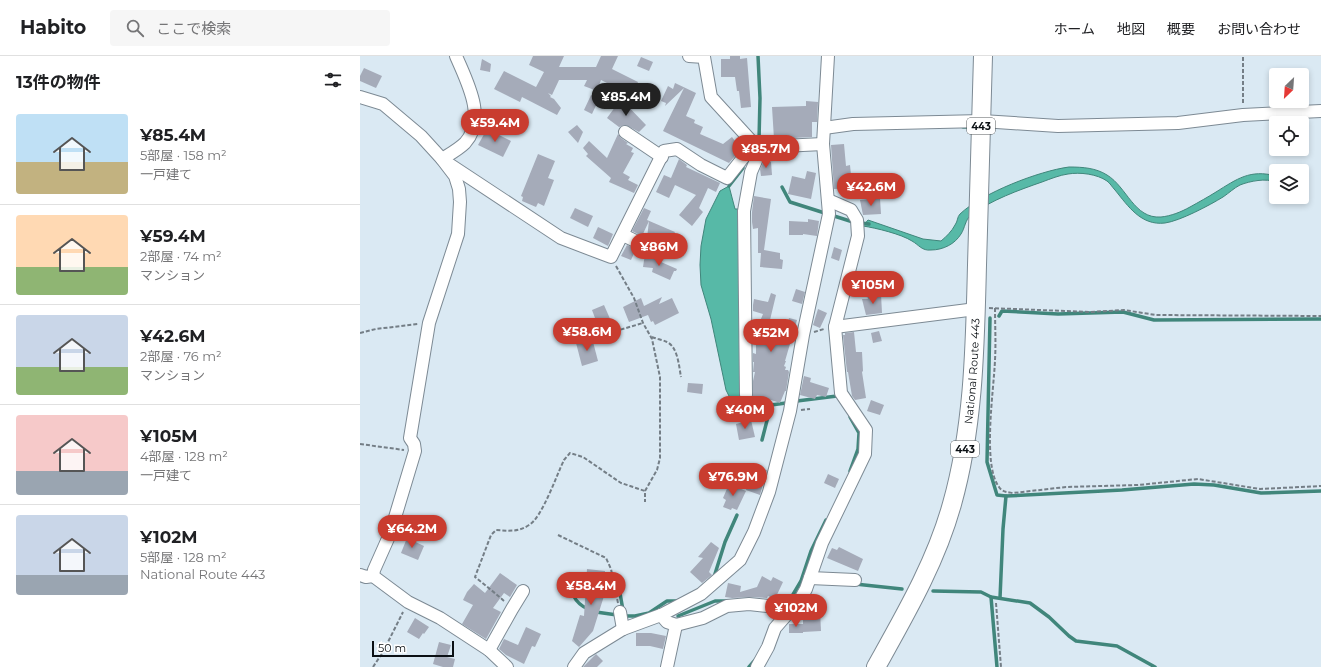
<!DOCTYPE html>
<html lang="ja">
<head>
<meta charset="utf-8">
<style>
	:root { --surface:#fff; --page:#f6f6f6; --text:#202124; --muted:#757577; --line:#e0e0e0; --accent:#c93c2f }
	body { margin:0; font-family:Montserrat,"Noto Sans JP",sans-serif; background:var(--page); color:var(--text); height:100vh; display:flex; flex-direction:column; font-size:15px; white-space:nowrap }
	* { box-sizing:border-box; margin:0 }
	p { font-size:13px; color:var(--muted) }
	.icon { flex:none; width:22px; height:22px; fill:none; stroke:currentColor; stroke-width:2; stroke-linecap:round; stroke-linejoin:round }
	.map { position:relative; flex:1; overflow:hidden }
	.sheet { display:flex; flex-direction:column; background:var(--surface); width:360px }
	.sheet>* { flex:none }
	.needle { width:26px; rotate:205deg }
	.buttons { position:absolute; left:909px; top:12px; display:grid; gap:8px }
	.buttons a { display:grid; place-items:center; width:40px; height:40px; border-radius:4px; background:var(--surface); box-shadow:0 2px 6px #0003; font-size:20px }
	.scale { position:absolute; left:12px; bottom:10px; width:82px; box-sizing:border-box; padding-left:4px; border:2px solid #0b1014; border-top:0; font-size:11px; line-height:14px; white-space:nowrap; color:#0b1014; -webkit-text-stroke:3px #fff; paint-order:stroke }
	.price { position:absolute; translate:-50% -34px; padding:0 9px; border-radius:14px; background:var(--accent); color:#fff; font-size:13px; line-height:26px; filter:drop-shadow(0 1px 2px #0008) }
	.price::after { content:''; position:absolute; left:50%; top:24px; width:12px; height:9px; margin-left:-6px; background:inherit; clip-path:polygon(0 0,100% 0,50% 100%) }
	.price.selected { background:#222; color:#fff }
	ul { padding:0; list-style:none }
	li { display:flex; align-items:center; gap:12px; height:100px; padding:0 16px }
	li+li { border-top:1px solid var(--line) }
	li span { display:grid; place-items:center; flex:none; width:112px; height:80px; border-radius:4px; color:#555 }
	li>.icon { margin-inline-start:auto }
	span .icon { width:48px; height:48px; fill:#fffc; stroke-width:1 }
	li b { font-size:17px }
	h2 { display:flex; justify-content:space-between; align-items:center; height:48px; padding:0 16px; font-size:17px }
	header { display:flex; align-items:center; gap:24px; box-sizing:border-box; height:56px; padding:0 20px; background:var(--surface); border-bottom:1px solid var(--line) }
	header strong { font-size:19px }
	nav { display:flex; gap:22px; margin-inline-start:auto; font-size:14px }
	.search { width:280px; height:36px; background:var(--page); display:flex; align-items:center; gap:10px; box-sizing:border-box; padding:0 14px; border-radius:4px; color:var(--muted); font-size:15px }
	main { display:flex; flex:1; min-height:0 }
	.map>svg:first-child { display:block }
	.water { fill:#57b9a7; stroke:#40867b }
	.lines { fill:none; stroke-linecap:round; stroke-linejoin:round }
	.stream { stroke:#40867b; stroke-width:3.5 }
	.building { fill:#a5abb9 }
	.minor-casing { stroke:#7d8a94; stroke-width:14 }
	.highway-casing { stroke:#7d8a94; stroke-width:20 }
	.path { stroke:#747e86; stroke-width:2; stroke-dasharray:4 2; stroke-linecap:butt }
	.minor { stroke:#fff; stroke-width:12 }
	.highway { stroke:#fff; stroke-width:18 }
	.labels { text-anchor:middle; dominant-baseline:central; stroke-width:3.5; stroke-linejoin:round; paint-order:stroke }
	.shield { fill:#fff; stroke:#54585a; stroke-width:1 }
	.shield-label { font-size:10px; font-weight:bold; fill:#0b1014 }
	.street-label { font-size:11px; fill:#0b1014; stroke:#fff }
</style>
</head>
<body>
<header>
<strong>Habito</strong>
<div class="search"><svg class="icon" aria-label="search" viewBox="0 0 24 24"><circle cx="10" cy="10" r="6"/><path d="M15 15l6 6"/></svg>ここで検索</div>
<nav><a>ホーム</a><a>地図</a><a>概要</a><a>お問い合わせ</a></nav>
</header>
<main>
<section class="sheet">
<h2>13件の物件<svg class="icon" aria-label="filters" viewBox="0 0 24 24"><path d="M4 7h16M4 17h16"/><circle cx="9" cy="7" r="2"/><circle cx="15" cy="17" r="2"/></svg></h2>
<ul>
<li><span style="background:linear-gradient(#bfe0f5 60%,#c2b280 0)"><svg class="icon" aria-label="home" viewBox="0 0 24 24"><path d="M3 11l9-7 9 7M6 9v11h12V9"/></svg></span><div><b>¥85.4M</b><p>5部屋 · 158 m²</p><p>一戸建て</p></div></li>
<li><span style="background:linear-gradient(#ffd9b3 65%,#8fb573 0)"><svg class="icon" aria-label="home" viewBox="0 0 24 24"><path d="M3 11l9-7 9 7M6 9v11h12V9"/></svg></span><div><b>¥59.4M</b><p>2部屋 · 74 m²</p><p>マンション</p></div></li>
<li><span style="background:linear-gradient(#c9d6e8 65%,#8fb573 0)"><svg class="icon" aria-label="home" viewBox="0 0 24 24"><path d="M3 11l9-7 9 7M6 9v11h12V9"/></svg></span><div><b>¥42.6M</b><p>2部屋 · 76 m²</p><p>マンション</p></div></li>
<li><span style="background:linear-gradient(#f6c9c9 70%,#9aa5b1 0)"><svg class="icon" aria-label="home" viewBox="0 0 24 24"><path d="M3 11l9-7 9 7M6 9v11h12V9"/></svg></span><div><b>¥105M</b><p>4部屋 · 128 m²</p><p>一戸建て</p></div></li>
<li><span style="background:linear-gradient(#c9d6e8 75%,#9aa5b1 0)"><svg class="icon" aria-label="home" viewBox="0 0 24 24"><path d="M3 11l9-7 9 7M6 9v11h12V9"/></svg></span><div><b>¥102M</b><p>5部屋 · 128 m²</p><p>National Route 443</p></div></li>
</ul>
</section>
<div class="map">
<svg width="961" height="611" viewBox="0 0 961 611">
	<rect width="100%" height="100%" fill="#dae9f3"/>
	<g class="water">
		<path d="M709,111C723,111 736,112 747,119C767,131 774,163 801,161C811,160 821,156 830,151C839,146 848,141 856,136C877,123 890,113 916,120V126C906,122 890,125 880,129C874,132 869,137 863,141C850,149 820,165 805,167C781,170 768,150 755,134C752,131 750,127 747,125C737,118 720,116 708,118C700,119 690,123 682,126C659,134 631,144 611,159C605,164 605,172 601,178C595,188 583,194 571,194C562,195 559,189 552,185C541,178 516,172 503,170L508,164L563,183L581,185C586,181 592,175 595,169C598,165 597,161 600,158C622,137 679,115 709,111Z"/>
		<path d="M369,130L375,153H381L384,346L370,342L366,334L351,263L341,229L340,209L341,190L346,163L360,135Z"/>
	</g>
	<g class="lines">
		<g class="stream">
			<path d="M398,0L400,42L399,84"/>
			<path d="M603,71H611"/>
			<path d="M369,130L383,112"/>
			<path d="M422,131L430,146L493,166L509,168"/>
			<path d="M639,260L642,255L698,258L763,256L794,264L961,263"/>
			<path d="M630,262L627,406L637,439L646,440L762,434L834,428L854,429L901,437L961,435"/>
			<path d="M437,345L477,340"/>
			<path d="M384,346L411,349L426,347"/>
			<path d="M490,361L499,377L498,393L490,415"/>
			<path d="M402,384L411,349"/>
			<path d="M209,519C211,534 212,546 228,553"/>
			<path d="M257,520L264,560H275L289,557L307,545H319"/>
			<path d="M354,521L365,486L377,459"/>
			<path d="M495,528L542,533"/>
			<path d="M573,535L621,536L631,541L670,547L689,561L709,580L716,585L757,590L795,611"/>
			<path d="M631,541L637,611"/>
			<path d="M640,542L643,473L646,440"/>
			<path d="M424,548L428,547L441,525L451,495L466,464"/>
			<path d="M236,556L257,559"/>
			<path d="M318,560L355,545H368"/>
			<path d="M389,611L396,603"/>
		</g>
	</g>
	<g class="building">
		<path d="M173,0H204L199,11H236L241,0H258L252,13L278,26L270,43L258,37L259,33L241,24L237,35L224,30L227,24H199L192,39L188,37L191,40L190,41L194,43L201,52L197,59L162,41L160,46L134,33L144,15L176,31L184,16L169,9Z"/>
		<path d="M370,0H380V3L387,2L391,51L381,52L379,35H377L375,21H361V3H370Z"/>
		<path d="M281,1L293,6L289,15L277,10Z"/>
		<path d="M122,3L131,8L130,16L120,14Z"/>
		<path d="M4,12L22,20L16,32L0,25V20Z"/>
		<path d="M315,27L336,37L326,60L335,64L334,67L343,71L340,78L363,88L372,81L381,93L369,107L303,75L324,32L305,50L306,47L301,45L308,30L313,33Z"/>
		<path d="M231,39L239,43L232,58L224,54Z"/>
		<path d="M261,43L286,69L279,76L266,69L259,71L247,62Z"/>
		<path d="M446,45L458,46L457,66H452V81L414,83L412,51L446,50Z"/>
		<path d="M217,69L223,76L218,87L208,76Z"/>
		<path d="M127,73L151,85L143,101L118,89Z"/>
		<path d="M258,78L261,82L268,87L266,88L273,92L271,96L274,97L263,117L270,121L268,124L278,129L274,137L249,126L251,122L226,100L228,98L223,92L229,85L247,102Z"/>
		<path d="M484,88L486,110L490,109L491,119H496L497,132L474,133L471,89Z"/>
		<path d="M178,98L195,105L188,122L194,124L184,150L178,147L176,151L162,145L163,141L161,140Z"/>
		<path d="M319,103L327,109L326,111L360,127L356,136L348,132L339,152L343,156L332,170L319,159L336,139L315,129L309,142L296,136L304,119L311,122Z"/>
		<path d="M411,106L412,119L401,120L400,113L403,107Z"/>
		<path d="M447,115L456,117L451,143L428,138L432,120L445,123Z"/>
		<path d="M394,140L411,143L404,194L420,197V203L423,204L422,213L400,211L401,197H398V172L393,173L392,166V156Z"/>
		<path d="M520,142L521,158L503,159L500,144Z"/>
		<path d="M215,152L233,160L228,171L210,162Z"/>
		<path d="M284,152L291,155L287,164L315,176L305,196L302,189L287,182L289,165L282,180L272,175Z"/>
		<path d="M448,163L459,165L457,180L443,178V179H429V165L448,166Z"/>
		<path d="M238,171L253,178L248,190L233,182Z"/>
		<path d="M267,189L276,193L271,204L261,200Z"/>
		<path d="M474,191L482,194L479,205L471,202Z"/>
		<path d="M285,198L295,203L302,202L301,206L317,213L316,215H314L310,224L292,216L293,212L283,211Z"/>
		<path d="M436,233L445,236L442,248L432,245Z"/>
		<path d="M411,237L416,239L410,264L428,266L429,262L437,264L425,305H426L424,310L426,311L425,314H428L429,316L426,335H425L420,347L411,344L393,340V325L395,316H393L394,306H393V297L396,298V275L403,258L393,255V249L394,243L408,246Z"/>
		<path d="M521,238L522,257L506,259L502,243H508L507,239Z"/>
		<path d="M302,241L299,248L312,242L319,257L295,269L293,265L291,266L288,259L269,266L263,251L281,242L284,250Z"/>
		<path d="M244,249L251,265L238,270L232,254Z"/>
		<path d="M458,253L467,257L460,272L453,269Z"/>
		<path d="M519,275L522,285L513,287L511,277Z"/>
		<path d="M494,276L496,296H502L503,315L502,316L506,342L495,344L492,340L488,316H487L483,279H485V277Z"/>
		<path d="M232,282L238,305L222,310L216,287Z"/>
		<path d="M444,320L451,322L450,326L469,332L466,341L457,339L455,343L440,339Z"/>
		<path d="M328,327L343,328L342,338L327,336Z"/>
		<path d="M511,344L524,349L520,359L507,355Z"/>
		<path d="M391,364L395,381L379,384L376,368Z"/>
		<path d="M402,413L407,414L400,439L386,434L390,422L398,425Z"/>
		<path d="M468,418L479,423L475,432L464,427Z"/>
		<path d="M369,428L386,435L377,454L372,452L371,454L363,451L366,444L363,442Z"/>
		<path d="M47,482L64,490L58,504L41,497Z"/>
		<path d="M351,486L359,492L349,516L352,519L342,527L330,516L343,502L338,501Z"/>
		<path d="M479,491L503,503L498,515L467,502L472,492L477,494Z"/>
		<path d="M227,513L245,515L244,540L233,575L219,591L212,585L220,559L224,560Z"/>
		<path d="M140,517L157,529L150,541L144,537L133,552L141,556L126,583L102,568L113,549L103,544L107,536L114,528L125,537Z"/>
		<path d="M402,520L411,525L413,521L423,526L415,543L408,540L407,542L390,541L372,542L365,541L368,527L381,530L380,536L397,531Z"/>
		<path d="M443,554H460L461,575L443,576Z"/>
		<path d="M55,562L69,571L64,578L63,577L59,583L47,576Z"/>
		<rect x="429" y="568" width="14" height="9"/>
		<path d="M166,571L181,578L175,591L172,590L164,608L146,599L139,593L144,583L158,589Z"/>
		<path d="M276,577H291L306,580L303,593L290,590H276Z"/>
		<path d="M79,586L91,589L87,601L95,603L93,611H83L73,608Z"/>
		<path d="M236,598L243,605L237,611H223Z"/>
	</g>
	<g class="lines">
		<defs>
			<g id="minor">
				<path d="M329,0L344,1L351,41L394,88L402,91L463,88"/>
				<path d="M0,41L23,48L61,80L82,103L95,120L99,133L100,146L98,178L69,267L50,382L54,388L55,395L30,478L14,514L13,520L48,546L80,562L129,594L147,611"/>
				<path d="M464,72L493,68L622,65L698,70L818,67L883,59L961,55"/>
				<path d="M265,76L302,101"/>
				<path d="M82,103C90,98 99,93 105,87C127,62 107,26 96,0"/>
				<path d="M89,108L201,182L251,201L304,95L317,93L341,109L367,122L394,88"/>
				<path d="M263,179L298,196"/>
				<path d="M475,271L616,253"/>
				<path d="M386,339L384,155L391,116L402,91"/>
				<path d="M0,519L6,521L13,520"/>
				<path d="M450,522L495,524"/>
				<path d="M260,556L263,573"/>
				<path d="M301,559L307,566L316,569L307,611"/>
				<path d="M316,569L343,562L367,550L389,548L426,552L429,556"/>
				<path d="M129,594L152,553L163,535"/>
				<path d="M214,611L224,597L263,573L301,559L341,538L380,504L394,476L409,436L430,355L443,279L469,158L463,88L468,0"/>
				<path d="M397,611L408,591L415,572L429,556L436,551L446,533L462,487L505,398L506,374L481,337L475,271L498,180L497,164L491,154L468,144"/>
			</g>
			<g id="highway">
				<path id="s1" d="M516,611C545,559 576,506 592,448C614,370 615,289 617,209C619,139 621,70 623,0"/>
			</g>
		</defs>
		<use href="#minor" class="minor-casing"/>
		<use href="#highway" class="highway-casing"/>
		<g class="path">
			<path d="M883,47V0"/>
			<path d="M256,210L274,242L283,267L292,283L300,321V402L297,414L285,435V446"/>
			<path d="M629,252L730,256L764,254L796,259L961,260"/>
			<path d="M635,252C635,269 636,287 635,304C634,333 622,409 639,431C642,436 647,436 653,437L706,431L778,429L838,423L900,433L961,430"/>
			<path d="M454,276L464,273"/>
			<path d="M0,277L16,273L58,268"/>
			<path d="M249,277L283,267"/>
			<path d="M292,281C297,283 303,284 307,286C318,291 319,311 321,321"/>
			<path d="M441,354L450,353"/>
			<path d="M0,388L44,394"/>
			<path d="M198,479L246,502L251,513L258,547"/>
			<path d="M144,545L136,538L115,521L131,479L136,474C148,475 159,476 169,469C182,462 197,418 204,404L210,397L223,401L261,427L285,435"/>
			<path d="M636,547L641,611"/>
			<path d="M13,611L23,596L43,556"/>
		</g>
		<use href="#minor" class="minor"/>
		<use href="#highway" class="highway"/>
	</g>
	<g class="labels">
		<g class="shield">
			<rect x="607" y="62" width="28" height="16" rx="3"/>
			<rect x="591" y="385" width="28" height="16" rx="3"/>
		</g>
		<g class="shield-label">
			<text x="621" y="70">443</text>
			<text x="605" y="393">443</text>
		</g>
		<g class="street-label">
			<text stroke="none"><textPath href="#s1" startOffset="315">National Route 443</textPath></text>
		</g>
	</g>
</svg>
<div class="buttons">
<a><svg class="needle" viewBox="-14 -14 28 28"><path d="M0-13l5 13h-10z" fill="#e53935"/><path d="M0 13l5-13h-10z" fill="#757577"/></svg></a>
<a><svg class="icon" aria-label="locate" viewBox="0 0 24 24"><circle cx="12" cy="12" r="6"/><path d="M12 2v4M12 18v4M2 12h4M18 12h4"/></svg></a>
<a><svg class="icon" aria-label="layers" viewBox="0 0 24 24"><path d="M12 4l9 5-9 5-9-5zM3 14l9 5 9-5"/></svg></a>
</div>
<div class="scale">50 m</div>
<b class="price selected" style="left:266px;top:61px">¥85.4M</b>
<b class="price" style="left:135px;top:87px">¥59.4M</b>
<b class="price" style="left:406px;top:113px">¥85.7M</b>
<b class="price" style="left:511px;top:151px">¥42.6M</b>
<b class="price" style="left:299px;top:211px">¥86M</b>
<b class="price" style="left:513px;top:249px">¥105M</b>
<b class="price" style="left:227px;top:296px">¥58.6M</b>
<b class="price" style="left:411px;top:297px">¥52M</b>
<b class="price" style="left:385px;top:374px">¥40M</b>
<b class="price" style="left:373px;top:441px">¥76.9M</b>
<b class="price" style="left:52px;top:493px">¥64.2M</b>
<b class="price" style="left:231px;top:550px">¥58.4M</b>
<b class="price" style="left:436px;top:572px">¥102M</b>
</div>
</main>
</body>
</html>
